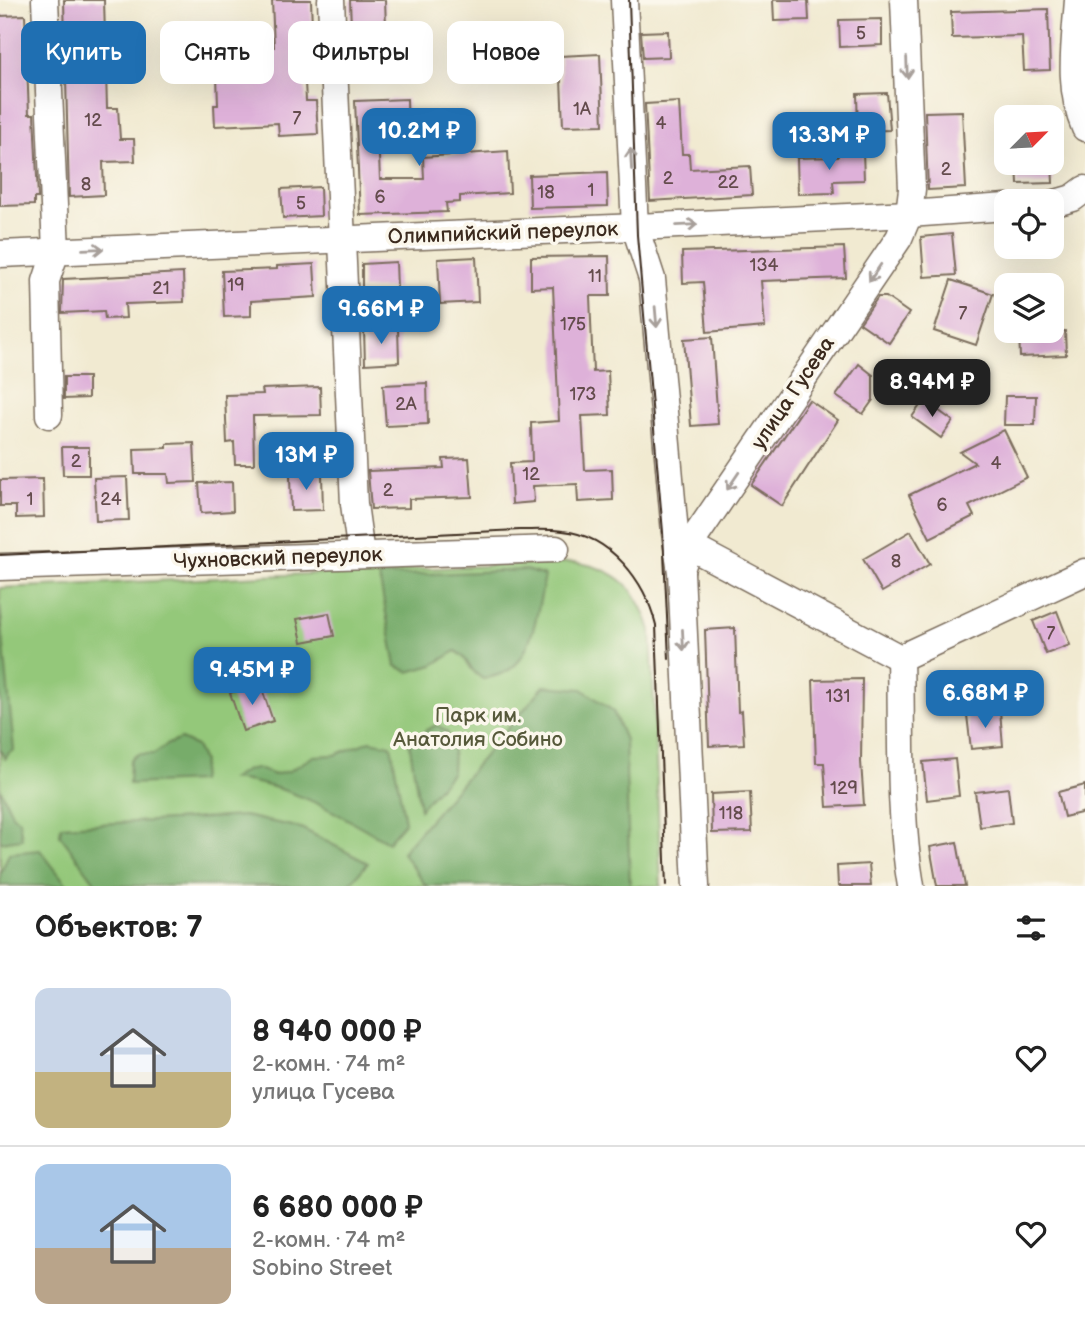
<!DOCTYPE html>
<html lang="ru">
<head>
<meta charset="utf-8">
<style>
	:root { --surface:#fff; --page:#f6f6f6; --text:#222; --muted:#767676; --line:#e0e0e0; --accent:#1f6fb2 }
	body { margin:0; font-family:"Balsamiq Sans",sans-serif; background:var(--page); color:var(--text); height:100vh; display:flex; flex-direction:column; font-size:26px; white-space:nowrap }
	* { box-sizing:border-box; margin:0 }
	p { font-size:23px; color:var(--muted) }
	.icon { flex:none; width:38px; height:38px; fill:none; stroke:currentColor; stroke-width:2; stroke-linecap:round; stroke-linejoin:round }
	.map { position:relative; height:886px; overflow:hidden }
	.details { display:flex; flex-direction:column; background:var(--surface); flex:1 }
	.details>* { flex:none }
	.top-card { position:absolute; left:21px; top:21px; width:700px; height:63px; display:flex; gap:14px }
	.needle { width:46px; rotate:66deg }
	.fabs { position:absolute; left:994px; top:105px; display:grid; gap:14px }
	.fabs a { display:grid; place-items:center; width:70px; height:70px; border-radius:14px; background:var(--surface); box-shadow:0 7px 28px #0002; font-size:35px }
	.price { position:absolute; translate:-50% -60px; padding:0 16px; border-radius:14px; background:var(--accent); color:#fff; font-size:23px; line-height:46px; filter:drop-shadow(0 2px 4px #0008) }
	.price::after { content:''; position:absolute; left:50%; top:42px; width:21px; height:16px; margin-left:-10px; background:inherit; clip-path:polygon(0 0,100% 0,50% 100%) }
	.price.selected { background:#222; color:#fff }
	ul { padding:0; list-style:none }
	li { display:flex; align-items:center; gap:21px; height:175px; padding:0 35px }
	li+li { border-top:2px solid var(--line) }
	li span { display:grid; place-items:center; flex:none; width:196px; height:140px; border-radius:14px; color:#555 }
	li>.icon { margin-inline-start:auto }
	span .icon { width:84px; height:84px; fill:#fffc; stroke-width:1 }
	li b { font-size:30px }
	h2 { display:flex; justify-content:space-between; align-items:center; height:84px; padding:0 35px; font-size:30px }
	.tag { padding:0 24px; border-radius:14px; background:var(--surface); box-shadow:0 7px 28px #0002; font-size:24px; line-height:63px }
	.tag.selected { background:var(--accent); color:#fff }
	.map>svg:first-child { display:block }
	.green { fill:#94c87a; stroke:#68794c; stroke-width:2 }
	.forest { fill:#77ac6a; stroke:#596b44; stroke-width:2 }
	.building { fill:#deb1d9 }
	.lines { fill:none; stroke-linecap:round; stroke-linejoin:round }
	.minor-casing { stroke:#7b6d5d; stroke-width:29 }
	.minor { stroke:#fff; stroke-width:26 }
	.tram { stroke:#3b2a1e; stroke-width:2 }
	.oneway { stroke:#a79f9a }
	.labels { text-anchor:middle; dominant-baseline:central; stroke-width:7; stroke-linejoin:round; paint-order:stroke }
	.number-label { font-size:18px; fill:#644c4d }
	.street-label { font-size:21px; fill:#3b2a1e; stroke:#fbf7ec }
	.park-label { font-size:21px; fill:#56593a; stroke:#fbf7ec }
</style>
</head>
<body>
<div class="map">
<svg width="1085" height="886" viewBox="0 0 1085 886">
	<rect width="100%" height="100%" fill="#fbf7ec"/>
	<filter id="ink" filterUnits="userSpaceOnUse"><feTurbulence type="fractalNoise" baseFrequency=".0143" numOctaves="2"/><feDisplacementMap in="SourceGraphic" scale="14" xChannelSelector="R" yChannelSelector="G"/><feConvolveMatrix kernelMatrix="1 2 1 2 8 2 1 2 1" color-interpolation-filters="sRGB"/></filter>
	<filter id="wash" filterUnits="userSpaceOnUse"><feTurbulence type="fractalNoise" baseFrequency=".00686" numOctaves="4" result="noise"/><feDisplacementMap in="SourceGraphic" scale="28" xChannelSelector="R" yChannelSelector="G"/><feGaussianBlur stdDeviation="1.57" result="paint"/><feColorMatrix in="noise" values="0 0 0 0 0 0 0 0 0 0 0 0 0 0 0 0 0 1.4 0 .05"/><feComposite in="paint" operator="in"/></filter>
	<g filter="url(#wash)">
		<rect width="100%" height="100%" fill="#f1ead1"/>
		<path class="green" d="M575,562C619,570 637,587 651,630L661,886H0V588Z"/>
		<g class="forest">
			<path d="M526,570L545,576C539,602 535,640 518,662C509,673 496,676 483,679C466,669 469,658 456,651L433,665L409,672L396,666L379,576Z"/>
			<path d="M0,605L14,750L9,753L5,759L0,749Z"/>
			<path d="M544,686L582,689L613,711L625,740L630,886H426L402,852Z"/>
			<path d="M437,725L447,732L453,750L452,772L420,809L409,741L417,742L426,730Z"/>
			<path d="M181,739L196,746L203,762L200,781L129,784L130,760L138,754H154L168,744Z"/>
			<path d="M370,741L391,745L405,822L388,842C335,812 294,786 232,779L247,770L256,768L274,775L289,771L314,756L335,755Z"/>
			<path d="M0,788L13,816L19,820L22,839L0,842Z"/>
			<path d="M244,816L301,828L368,863L348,886H98L60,835L61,826Z"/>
			<path d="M40,850L68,886H0V875L9,853Z"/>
		</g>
		<g id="blocks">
			<g class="building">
				<path d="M64,0H104L107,108H118L120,139H134L135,161L103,162L104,195L69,197Z"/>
				<path d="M272,0H311L312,26H302L306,101H316L318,134L279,136L278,123L215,126L214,105H218L217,76L253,75L251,48L274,47Z"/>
				<path d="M350,0H385L386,26L351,27Z"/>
				<path d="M773,0H808L809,20L774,21Z"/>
				<path d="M1048,9L1050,70L1024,71L1022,36L952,38L951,12Z"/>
				<path d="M25,15L29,114H34L38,198H34V205L0,206V16Z"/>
				<path d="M882,19V45L840,47L839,20Z"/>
				<path d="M668,31L669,57L643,58L641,32Z"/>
				<path d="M600,54L603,125L563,126L560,56Z"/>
				<path d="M887,93L890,130L858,131L857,94Z"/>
				<path d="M407,99L408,134L378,135L380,179H424L423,157L508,151L510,193L460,196V202L446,203L447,212L360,215L355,101Z"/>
				<path d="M679,102L682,154H689L690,169L750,166L752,195L650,201L645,104Z"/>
				<path d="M962,111L966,188L928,190L925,112Z"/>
				<path d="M863,151L864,180L833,181L834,193L798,194L797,158L838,157V152Z"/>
				<path d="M1017,163H1052L1053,183L1018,184Z"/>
				<path d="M607,172L608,206L530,208L529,175Z"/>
				<path d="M320,187L321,216L283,218L281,189Z"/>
				<path d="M952,234L956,275L924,277L921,237Z"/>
				<path d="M844,247L846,278L761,281L765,327L707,332L703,282L683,283L682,252Z"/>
				<path d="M609,256L610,296H590L593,372L608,371L610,415L582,416L585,470L612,469L613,500L578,502L577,484L533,486L534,502L512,504L510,463L532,462L531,423L559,421L553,287L531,288V257Z"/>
				<path d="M476,257L478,302L440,304L438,259Z"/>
				<path d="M396,262L397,288L362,289V264Z"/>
				<path d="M314,264L316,297L251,301V316L224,317L222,271L277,269V266Z"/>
				<path d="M183,273L184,302L125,304L126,318L105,319L104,311L62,313L63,279Z"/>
				<path d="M951,280L993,294L976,345L934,331Z"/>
				<path d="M878,297H886L909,313L889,343L860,323Z"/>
				<path d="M398,328L399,362L365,364L364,329Z"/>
				<path d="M1019,331H1065L1066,355L1020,357Z"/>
				<path d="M712,337L718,424L691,426L684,339Z"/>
				<path d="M859,364L873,375V400L863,414L836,396Z"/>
				<path d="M64,377H88V398L64,399Z"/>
				<path d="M427,383L428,424L386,426L383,385Z"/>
				<path d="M320,387L321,415L253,416L254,464H235L234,442L227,443L225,395L263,394L262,389Z"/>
				<path d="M1005,396H1036L1035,425H1004Z"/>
				<path d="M809,400L838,420L782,506L751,485Z"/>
				<path d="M924,400L953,421L941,438L912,417Z"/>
				<path d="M1004,430L1027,477L969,506L974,516L930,538L909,495L975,463L960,452Z"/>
				<path d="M194,443L196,482L169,483L168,474H135L134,449L167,448V444Z"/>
				<path d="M62,447H89V475H63Z"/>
				<path d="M469,458L472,497L409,499V508L371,509L368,471L444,468L443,459Z"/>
				<path d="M322,474L323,510L291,511L290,475Z"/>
				<path d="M127,477L129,520L96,521L94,478Z"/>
				<path d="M43,479L44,517L16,518V506H0V480Z"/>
				<path d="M232,482L233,511L201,513L199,483Z"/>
				<path d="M911,531L930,564L882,592L863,559Z"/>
				<path d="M1057,611L1070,645L1046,654L1033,621Z"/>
				<path d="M329,613L334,636L302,642L297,619Z"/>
				<path d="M735,628L738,712L742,711L744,744L709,746L705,630Z"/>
				<path d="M862,679L861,762L864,805L827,807L824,763H816L813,680Z"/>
				<path d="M260,683L273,721L243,731L230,693Z"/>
				<path d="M1000,711L1003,746L971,749L967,715Z"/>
				<path d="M955,759L959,796L927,800L923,762Z"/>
				<path d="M1085,785V812L1064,817L1058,792Z"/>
				<path d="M1008,788L1012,823L980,827L975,792Z"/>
				<path d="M750,792L752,832L712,833L711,794Z"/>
				<path d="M957,842L965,886H937L930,847Z"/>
				<path d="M869,864L871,886H838L837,866Z"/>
			</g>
		</g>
	</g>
	<g filter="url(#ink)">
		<use href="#blocks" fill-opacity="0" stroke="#7b6d5d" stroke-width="2"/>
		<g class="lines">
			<defs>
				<g id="minor">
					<path d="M45,0L56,251L46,281L49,415"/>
					<path d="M331,0L354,504L361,555"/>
					<path d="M624,0L635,227L652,279L675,533L681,572L696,886"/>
					<path d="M1078,0C1075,43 1067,87 1085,128"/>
					<path d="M1052,204L1073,198L1085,189"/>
					<path d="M0,254L637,227L909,214L1006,207"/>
					<path d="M676,535L689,546L900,658L1085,572"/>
					<path d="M0,567L556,549"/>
					<path d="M681,570L689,546L899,238L909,214L912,189L904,0"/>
					<path d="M900,658C902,734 898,811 911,886"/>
				</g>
			</defs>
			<use href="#minor" class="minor-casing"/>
			<use href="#minor" class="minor"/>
			<g class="tram">
				<path d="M629,0L637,235L663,532L669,659"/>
				<path d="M0,555L520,530C534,530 549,529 563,531C611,536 645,581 656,625L666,886"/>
			</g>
		</g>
		<defs><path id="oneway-shaft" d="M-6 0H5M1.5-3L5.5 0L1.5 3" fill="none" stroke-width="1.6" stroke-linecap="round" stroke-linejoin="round" transform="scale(1.75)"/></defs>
		<g class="oneway">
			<use href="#oneway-shaft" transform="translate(907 68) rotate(88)"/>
			<use href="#oneway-shaft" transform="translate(631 159) rotate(-93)"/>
			<use href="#oneway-shaft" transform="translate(687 225) rotate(-3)"/>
			<use href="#oneway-shaft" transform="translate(93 249) rotate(-2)"/>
			<use href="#oneway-shaft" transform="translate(875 273) rotate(124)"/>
			<use href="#oneway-shaft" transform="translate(656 317) rotate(85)"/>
			<use href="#oneway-shaft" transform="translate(733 481) rotate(124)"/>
			<use href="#oneway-shaft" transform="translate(683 640) rotate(87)"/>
		</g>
	</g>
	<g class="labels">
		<g class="number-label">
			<text x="861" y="33">5</text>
			<text x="582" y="109">1А</text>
			<text x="297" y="118">7</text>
			<text x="93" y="120">12</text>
			<text x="661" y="123">4</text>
			<text x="946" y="169">2</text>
			<text x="668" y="178">2</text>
			<text x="728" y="182">22</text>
			<text x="86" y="184">8</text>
			<text x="591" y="190">1</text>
			<text x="546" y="192">18</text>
			<text x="380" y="197">6</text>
			<text x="301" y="203">5</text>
			<text x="764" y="265">134</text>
			<text x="595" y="276">11</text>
			<text x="236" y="285">19</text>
			<text x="161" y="288">21</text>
			<text x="963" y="313">7</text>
			<text x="573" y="324">175</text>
			<text x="583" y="394">173</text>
			<text x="406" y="404">2А</text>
			<text x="76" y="461">2</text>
			<text x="996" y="463">4</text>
			<text x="531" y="474">12</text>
			<text x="388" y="490">2</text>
			<text x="30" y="499">1</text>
			<text x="111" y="499">24</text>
			<text x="942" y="505">6</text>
			<text x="896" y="561">8</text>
			<text x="1051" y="633">7</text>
			<text x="838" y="696">131</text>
			<text x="844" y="788">129</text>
			<text x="731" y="813">118</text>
		</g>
		<g class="street-label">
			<text transform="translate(503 233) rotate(-2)">Олимпийский переулок</text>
			<text transform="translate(793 393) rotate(-56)">улица Гусева</text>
			<text transform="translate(278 558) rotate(-2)">Чухновский переулок</text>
		</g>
		<g class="park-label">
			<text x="478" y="715">Парк им.<tspan x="478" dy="24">Анатолия Собино</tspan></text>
		</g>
	</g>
</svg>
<div class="fabs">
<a><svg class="needle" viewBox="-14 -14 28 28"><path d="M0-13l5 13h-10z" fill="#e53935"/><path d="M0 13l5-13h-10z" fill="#767676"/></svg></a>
<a><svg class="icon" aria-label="locate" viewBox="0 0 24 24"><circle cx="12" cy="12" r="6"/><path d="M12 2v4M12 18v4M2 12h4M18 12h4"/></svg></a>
<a><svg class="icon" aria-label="layers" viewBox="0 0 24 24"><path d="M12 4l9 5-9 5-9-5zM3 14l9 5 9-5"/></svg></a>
</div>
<b class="price" style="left:419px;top:168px">10.2M ₽</b>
<b class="price" style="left:829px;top:172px">13.3M ₽</b>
<b class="price" style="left:381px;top:346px">9.66M ₽</b>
<b class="price selected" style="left:932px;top:419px">8.94M ₽</b>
<b class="price" style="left:306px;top:492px">13M ₽</b>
<b class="price" style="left:252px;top:707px">9.45M ₽</b>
<b class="price" style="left:985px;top:730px">6.68M ₽</b>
<div class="top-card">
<a class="tag selected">Купить</a>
<a class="tag">Снять</a>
<a class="tag">Фильтры</a>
<a class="tag">Новое</a>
</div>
</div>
<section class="details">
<h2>Объектов: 7<svg class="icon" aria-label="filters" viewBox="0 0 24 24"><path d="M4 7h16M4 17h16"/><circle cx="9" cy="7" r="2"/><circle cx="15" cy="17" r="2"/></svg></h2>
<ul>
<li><span style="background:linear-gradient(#c9d6e8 60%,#c2b280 0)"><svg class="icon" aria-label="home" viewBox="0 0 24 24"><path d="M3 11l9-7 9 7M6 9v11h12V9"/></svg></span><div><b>8 940 000 ₽</b><p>2-комн. · 74 m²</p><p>улица Гусева</p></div><svg class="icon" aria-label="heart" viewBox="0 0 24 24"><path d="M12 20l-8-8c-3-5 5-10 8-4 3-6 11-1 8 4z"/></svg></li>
<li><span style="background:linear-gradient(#a9c7e8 60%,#b9a48a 0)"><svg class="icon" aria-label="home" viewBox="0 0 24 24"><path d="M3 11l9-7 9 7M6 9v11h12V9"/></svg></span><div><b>6 680 000 ₽</b><p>2-комн. · 74 m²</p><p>Sobino Street</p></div><svg class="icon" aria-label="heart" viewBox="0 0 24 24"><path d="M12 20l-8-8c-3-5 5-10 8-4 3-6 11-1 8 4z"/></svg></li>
</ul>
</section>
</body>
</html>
